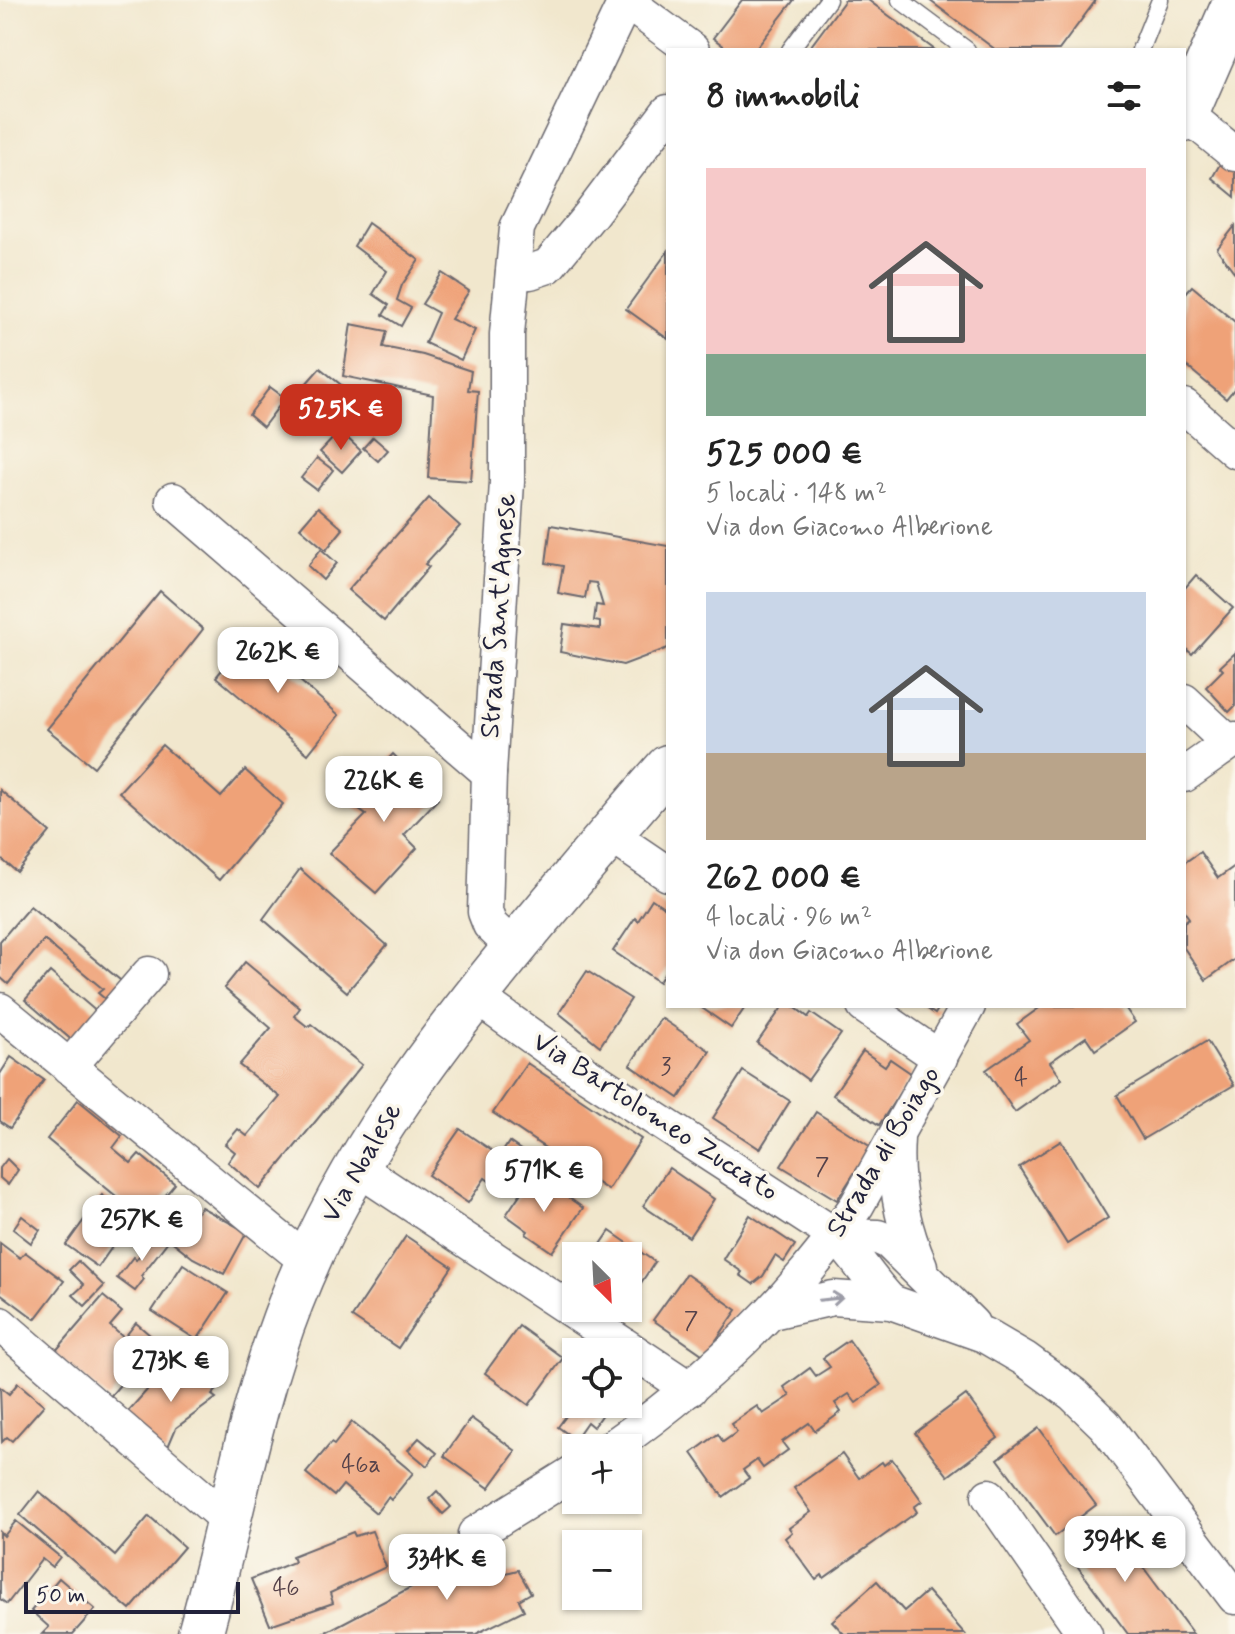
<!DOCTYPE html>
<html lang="it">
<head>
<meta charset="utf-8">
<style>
	:root { --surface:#fff; --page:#f2f2f2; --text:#222; --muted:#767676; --accent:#c8321e }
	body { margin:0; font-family:Mynerve,sans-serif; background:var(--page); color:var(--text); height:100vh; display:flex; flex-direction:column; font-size:30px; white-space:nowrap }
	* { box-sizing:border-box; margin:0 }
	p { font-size:26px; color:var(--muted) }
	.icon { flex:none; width:44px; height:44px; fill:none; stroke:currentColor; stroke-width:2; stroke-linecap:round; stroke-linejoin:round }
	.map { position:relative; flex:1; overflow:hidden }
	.details { position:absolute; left:666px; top:48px; width:520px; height:960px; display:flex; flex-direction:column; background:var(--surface); border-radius:0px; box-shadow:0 2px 6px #0004 }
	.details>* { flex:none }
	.needle { width:52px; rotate:156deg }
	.buttons { position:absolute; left:562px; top:1242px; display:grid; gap:16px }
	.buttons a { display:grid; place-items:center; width:80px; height:80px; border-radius:0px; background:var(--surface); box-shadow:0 2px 6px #0004; font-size:40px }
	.scale { position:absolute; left:24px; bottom:20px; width:216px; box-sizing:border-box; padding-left:8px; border:4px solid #22223b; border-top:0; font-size:22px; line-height:28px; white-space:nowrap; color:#22223b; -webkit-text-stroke:6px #fbf7ec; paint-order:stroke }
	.price { position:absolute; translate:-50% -68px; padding:0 18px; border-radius:16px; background:#fff; color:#222; font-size:26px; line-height:52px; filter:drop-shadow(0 2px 4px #0008) }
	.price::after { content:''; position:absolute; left:50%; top:48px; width:24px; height:18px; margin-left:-12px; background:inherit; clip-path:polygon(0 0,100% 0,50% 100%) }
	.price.current { background:var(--accent); color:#fff }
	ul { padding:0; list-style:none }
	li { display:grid; align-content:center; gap:16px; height:424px; padding:0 40px }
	li span { display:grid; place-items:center; height:248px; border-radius:0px; color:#555 }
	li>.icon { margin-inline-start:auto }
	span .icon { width:144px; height:144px; fill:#fffc; stroke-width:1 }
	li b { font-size:34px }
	h2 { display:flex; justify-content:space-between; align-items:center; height:96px; padding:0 40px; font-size:34px }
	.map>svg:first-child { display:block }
	.building { fill:#efa278 }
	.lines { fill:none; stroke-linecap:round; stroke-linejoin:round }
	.service-casing { stroke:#6a676e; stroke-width:19 }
	.minor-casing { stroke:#6a676e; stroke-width:37 }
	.primary-casing { stroke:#6a676e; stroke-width:47 }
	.service { stroke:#fff; stroke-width:16 }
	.minor { stroke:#fff; stroke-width:34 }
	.primary { stroke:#fff; stroke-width:44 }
	.oneway { stroke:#9c9ca7 }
	.labels { text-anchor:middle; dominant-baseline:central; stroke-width:7; stroke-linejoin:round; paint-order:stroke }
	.number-label { font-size:24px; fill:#55424a }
	.street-label { font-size:28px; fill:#22223b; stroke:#fbf7ec }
</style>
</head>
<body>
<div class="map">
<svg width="1235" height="1634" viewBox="0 0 1235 1634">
	<rect width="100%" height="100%" fill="#fbf7ec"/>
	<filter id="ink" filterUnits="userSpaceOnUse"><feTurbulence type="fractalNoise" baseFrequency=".0125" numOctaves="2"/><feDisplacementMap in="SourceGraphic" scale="16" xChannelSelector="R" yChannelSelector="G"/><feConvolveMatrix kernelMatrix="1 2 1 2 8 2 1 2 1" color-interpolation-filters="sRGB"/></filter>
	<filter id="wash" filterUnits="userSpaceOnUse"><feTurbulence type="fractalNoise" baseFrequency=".006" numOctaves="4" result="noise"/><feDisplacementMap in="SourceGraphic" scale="32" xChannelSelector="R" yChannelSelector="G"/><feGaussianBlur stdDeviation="1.8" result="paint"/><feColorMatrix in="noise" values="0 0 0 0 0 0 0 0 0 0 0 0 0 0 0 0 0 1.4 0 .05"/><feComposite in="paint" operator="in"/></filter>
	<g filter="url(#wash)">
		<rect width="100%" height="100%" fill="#f1e7cd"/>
		<g id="blocks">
			<g class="building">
				<path d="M742,0H794L755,50H729L713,38Z"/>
				<path d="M845,0H868L935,50H808Z"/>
				<path d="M929,0H1096L1059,50H996Z"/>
				<path d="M1224,157L1235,166V197L1212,178Z"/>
				<path d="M368,223L419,260L402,285L397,300L411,308L401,326L383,315L389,305L373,294L387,271L354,246Z"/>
				<path d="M1235,226V273L1217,249Z"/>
				<path d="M668,251V339L626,309Z"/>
				<path d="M442,273L469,291L451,319L475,330L461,360L425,343L438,313L422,304Z"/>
				<path d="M1192,286L1235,322V388L1226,399L1184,364V295Z"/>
				<path d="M351,324L387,331L383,347L423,355L471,371L468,390L478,391L471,481L428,478L433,395L343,376Z"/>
				<path d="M320,368L345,388L330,406L305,385Z"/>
				<path d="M270,387L285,398L263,427L249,415Z"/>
				<path d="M295,412L312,425L303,437L285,424Z"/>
				<path d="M340,431L361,451L342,472L320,452Z"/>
				<path d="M373,437L388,450L378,461L363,448Z"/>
				<path d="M317,458L333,470L317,490L301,478Z"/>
				<path d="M429,498L460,526L425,564L429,567L384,621L348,590Z"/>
				<path d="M318,507L343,529L326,550L300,528Z"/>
				<path d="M551,525L668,546V648L623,665L560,652L564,624L600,629V622L594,621L596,605L603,606L596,583L588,582L585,598L558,593L563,566L546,563Z"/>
				<path d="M321,549L337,563L323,580L308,566Z"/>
				<path d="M1196,575L1233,608L1192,654L1184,647V589Z"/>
				<path d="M160,591L203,629L94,767L47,729Z"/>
				<path d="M250,637L339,715L308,754L216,677Z"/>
				<path d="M1235,653V706L1229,712L1206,687L1223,670L1220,667Z"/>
				<path d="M162,745L221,797L245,770L283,804L219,880L119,792Z"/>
				<path d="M393,754L438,799L404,835L417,848L376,893L329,853L366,815L348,802Z"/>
				<path d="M0,790L50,832L17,872L0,858Z"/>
				<path d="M1200,852L1218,878L1235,866V922L1233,923L1235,927V959L1206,980L1184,948V922L1189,918L1184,911V863Z"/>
				<path d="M300,869L387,945L347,992L263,919Z"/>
				<path d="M652,899L668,910V967L659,982L613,951L635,918L638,921Z"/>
				<path d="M30,906L126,985L111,1004L98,993L103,989L44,940L8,984L0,977V941Z"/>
				<path d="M245,962L300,1008L294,1016L308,1027L311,1024L362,1065L260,1189L228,1162L235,1152L225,1144L238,1129L247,1136L280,1097L239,1065L271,1028L224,988Z"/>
				<path d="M587,971L631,999L600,1046L559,1013Z"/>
				<path d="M50,972L98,1013L74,1042L25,1000Z"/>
				<path d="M699,1006H746L731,1028Z"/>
				<path d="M783,1006H793L808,1017L811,1013L841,1034L808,1080L757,1043Z"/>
				<path d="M923,1006H940L935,1014Z"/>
				<path d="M1042,1006H1124L1135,1022L1095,1050L1086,1037L1050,1062L1062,1079L1015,1112L986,1070L1029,1040L1017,1024Z"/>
				<path d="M661,1018L710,1051L679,1098L630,1065Z"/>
				<path d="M1207,1041L1234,1085L1143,1139L1117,1095Z"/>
				<path d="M863,1051L885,1066L890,1059L912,1074L879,1125L833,1095Z"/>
				<path d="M11,1057L44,1080L10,1128L0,1121V1074Z"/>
				<path d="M527,1063L641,1139L608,1190L493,1113Z"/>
				<path d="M743,1071L790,1101L760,1149L713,1118Z"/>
				<path d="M78,1100L122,1136L113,1148L131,1163L139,1154L175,1184L145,1220L47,1139Z"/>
				<path d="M816,1112L871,1147L837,1200L781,1166Z"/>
				<path d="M460,1129L500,1156L509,1142L525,1153L500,1189L485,1178L468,1203L428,1175Z"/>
				<path d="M1061,1141L1108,1218L1067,1244L1019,1167Z"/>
				<path d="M7,1159L18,1170L8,1185L0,1178V1168Z"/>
				<path d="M669,1168L714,1199L689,1237L643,1206Z"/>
				<path d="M531,1178L552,1192L555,1188L583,1208L552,1252L526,1234L528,1231L506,1215Z"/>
				<path d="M102,1195L133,1217L98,1267L66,1245Z"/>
				<path d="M201,1207L247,1232L224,1274L193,1258L173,1242Z"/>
				<path d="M750,1215L795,1245L784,1262L775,1256L763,1276L753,1284L740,1275L742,1272L723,1259Z"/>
				<path d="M22,1216L40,1230L31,1243L13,1229Z"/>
				<path d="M610,1231L655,1262L628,1302V1256H593Z"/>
				<path d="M156,1233L168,1241L141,1276L144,1279L135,1291L117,1278L133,1257L136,1260Z"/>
				<path d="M406,1236L452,1267L398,1348L352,1317Z"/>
				<path d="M0,1243L20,1258L25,1252L64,1281L35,1319L0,1293Z"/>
				<path d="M78,1261L104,1286L85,1306L73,1295L84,1285L69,1270Z"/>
				<path d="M183,1264L228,1293L197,1340L152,1311Z"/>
				<path d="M686,1274L737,1310L705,1356L653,1320Z"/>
				<path d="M103,1296L122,1312L110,1326L124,1338L136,1323L157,1341L108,1399L54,1353Z"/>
				<path d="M519,1326L563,1358L529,1405L485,1373Z"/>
				<path d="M849,1340L881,1385L856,1403L849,1394L835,1403L841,1412L815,1431L809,1423L782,1442L788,1450L763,1468L757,1460L743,1470L749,1478L723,1497L692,1453L718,1434L723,1442L737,1432L731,1424L757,1406L763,1414L790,1396L784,1387L810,1368L816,1376L830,1367L823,1358Z"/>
				<path d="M174,1360L204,1387L219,1369L228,1378L212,1395L216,1398L176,1428L165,1454L123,1417Z"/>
				<path d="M18,1383L44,1405L12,1441L7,1437L2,1442L0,1387L9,1394Z"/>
				<path d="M966,1395L998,1438L948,1476L915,1433Z"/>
				<path d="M575,1404H620L614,1412L607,1407L593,1427L587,1422L575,1439L558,1427Z"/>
				<path d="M471,1418L516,1451L489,1488L444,1456Z"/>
				<path d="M352,1422L413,1473L391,1500L388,1497L376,1513L343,1485L334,1496L306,1473L331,1443L334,1445Z"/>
				<path d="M1039,1428L1096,1505L1055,1536L998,1459Z"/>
				<path d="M419,1438L437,1453L427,1466L408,1450Z"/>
				<path d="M842,1454L859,1478L882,1462L884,1465L892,1459L922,1501L914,1507L917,1512L824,1578L822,1575L816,1580L785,1538L792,1532L789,1528L811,1512L794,1488Z"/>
				<path d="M39,1491L115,1556L149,1516L184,1547L130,1610L20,1515Z"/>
				<path d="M437,1491L451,1507L443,1514L429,1499Z"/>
				<path d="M1108,1520L1146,1571L1193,1634H1128L1066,1551Z"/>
				<path d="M16,1521L60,1557L52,1567L42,1559L7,1604L0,1599V1532L4,1536Z"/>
				<path d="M372,1531L386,1567L330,1593L333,1603L270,1625L251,1579L294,1562L292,1556L353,1532L355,1536Z"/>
				<path d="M487,1547L502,1574L518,1570L531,1593L519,1600L524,1610L476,1634H322Z"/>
				<path d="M59,1578L95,1609L73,1634H42L49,1627L31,1611Z"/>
				<path d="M877,1581L904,1611L927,1591L965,1634H844L832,1621Z"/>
			</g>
		</g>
	</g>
	<g filter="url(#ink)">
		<use href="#blocks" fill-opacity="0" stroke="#6a676e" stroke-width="2"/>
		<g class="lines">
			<defs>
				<g id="service">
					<path d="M900,0L967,50"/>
					<path d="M790,50L828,0"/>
					<path d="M1140,50L1160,0"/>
				</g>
				<g id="minor">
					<path d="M626,1L692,50"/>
					<path d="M1186,114L1235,154"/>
					<path d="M513,273L530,272L548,266L591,214L668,112"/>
					<path d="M1184,406L1235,451"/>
					<path d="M173,500L489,773"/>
					<path d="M1184,701L1229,743"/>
					<path d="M1184,775L1235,739"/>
					<path d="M609,834L668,874"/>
					<path d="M514,948L490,925L485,912L489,773L507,482V334L517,228L626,0"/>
					<path d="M475,996L562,1058L836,1236C857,1257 870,1281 891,1302"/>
					<path d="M864,1006L940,1058"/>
					<path d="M0,1010L308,1262"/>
					<path d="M69,1067L149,974"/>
					<path d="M897,1138C894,1182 902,1225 920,1266"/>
					<path d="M356,1167L690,1389"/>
					<path d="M836,1236L878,1237L889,1242L972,1324"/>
					<path d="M772,1312L833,1298L891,1302L984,1335L1025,1359L1073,1394L1105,1425L1235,1597"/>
					<path d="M0,1324L230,1522"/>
					<path d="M611,1448C707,1381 791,1302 857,1205L968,1006"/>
					<path d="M989,1496L1085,1634"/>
					<path d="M475,1534L576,1471"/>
				</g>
				<g id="primary">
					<path d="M1184,119L1235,2"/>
					<path d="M200,1634C231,1524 249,1409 291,1302C346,1160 438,1039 535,923C579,871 623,818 668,767"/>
				</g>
			</defs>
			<use href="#service" class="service-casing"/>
			<use href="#minor" class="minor-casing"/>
			<use href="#primary" class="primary-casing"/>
			<use href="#service" class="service"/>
			<use href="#minor" class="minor"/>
			<use href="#primary" class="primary"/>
		</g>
		<defs><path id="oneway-shaft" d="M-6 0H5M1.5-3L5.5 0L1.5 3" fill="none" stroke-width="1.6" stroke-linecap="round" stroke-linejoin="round" transform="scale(2)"/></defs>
		<use class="oneway" href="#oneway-shaft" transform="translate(831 1299) rotate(-6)"/>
	</g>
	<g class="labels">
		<g class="number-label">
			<text x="666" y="1067">3</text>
			<text x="1021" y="1078">4</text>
			<text x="822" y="1167">7</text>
			<text x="691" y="1321">7</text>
			<text x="361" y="1465">46a</text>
			<text x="286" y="1588">46</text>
		</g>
		<g class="street-label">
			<text transform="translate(499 616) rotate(-86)">Strada Sant'Agnese</text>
			<text transform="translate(655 1117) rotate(33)">Via Bartolomeo Zuccato</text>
			<text transform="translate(884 1152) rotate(-59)">Strada di Boiago</text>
			<text transform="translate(362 1163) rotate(-60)">Via Noalese</text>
		</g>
	</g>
</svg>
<div class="buttons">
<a><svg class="needle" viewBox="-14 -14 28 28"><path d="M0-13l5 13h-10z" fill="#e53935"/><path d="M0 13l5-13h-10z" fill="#767676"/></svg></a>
<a><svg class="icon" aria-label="locate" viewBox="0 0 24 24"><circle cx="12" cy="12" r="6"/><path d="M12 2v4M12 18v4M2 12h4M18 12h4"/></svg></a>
<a>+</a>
<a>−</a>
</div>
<div class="scale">50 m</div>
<b class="price current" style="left:341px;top:452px">525K €</b>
<b class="price" style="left:278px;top:695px">262K €</b>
<b class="price" style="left:384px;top:824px">226K €</b>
<b class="price" style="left:544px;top:1214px">571K €</b>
<b class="price" style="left:142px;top:1263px">257K €</b>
<b class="price" style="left:171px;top:1404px">273K €</b>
<b class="price" style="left:1125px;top:1584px">394K €</b>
<b class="price" style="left:447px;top:1602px">334K €</b>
<section class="details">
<h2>8 immobili<svg class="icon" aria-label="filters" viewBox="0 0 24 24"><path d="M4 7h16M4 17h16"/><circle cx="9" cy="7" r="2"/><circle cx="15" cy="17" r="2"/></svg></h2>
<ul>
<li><span style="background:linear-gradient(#f6c9c9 75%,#7fa58c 0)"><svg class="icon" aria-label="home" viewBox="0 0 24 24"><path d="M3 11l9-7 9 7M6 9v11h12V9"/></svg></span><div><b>525 000 €</b><p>5 locali · 148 m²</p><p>Via don Giacomo Alberione</p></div></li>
<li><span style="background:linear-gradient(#c9d6e8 65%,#b9a48a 0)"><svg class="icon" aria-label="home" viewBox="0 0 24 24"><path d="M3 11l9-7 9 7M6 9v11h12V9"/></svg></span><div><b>262 000 €</b><p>4 locali · 96 m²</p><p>Via don Giacomo Alberione</p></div></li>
</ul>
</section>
</div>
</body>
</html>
